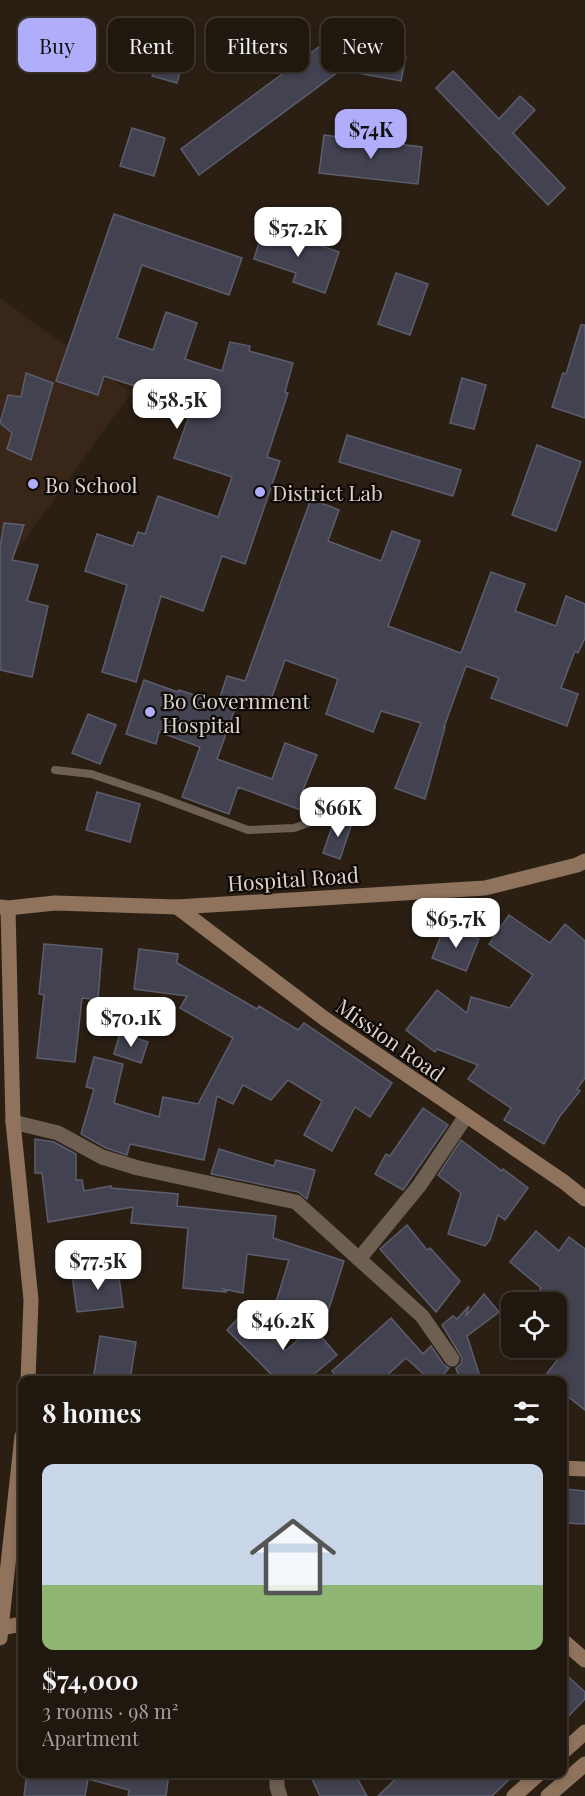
<!DOCTYPE html>
<html lang="en">
<head>
<meta charset="utf-8">
<style>
	:root { --surface:#20170f; --page:#2d241d; --text:#f1f3f6; --muted:#a29f9e; --line:#3d362f; --accent:#b0aefa }
	body { margin:0; font-family:"Playfair Display",serif; background:var(--page); color:var(--text); height:100vh; display:flex; flex-direction:column; font-size:22px; white-space:nowrap }
	* { box-sizing:border-box; margin:0 }
	p { font-size:20px; color:var(--muted) }
	.icon { flex:none; width:33px; height:33px; fill:none; stroke:currentColor; stroke-width:2; stroke-linecap:round; stroke-linejoin:round }
	.map { position:relative; flex:1; overflow:hidden }
	.panel { position:absolute; left:18px; top:1376px; width:549px; height:402px; display:flex; flex-direction:column; background:var(--surface); border-radius:12px; box-shadow:0 3px 9px #0003,0 0 0 2px var(--line) }
	.panel>* { flex:none }
	.top-card { position:absolute; left:18px; top:18px; width:549px; height:54px; display:flex; gap:12px }
	.controls { position:absolute; left:501px; top:1292px; display:grid; gap:12px }
	.controls a { display:grid; place-items:center; width:66px; height:66px; border-radius:12px; background:var(--surface); box-shadow:0 3px 9px #0003,0 0 0 2px var(--line); font-size:30px }
	.price { position:absolute; translate:-50% -51px; padding:0 14px; border-radius:12px; background:#fff; color:#222; font-size:20px; line-height:39px; filter:drop-shadow(0 2px 3px #0008) }
	.price::after { content:''; position:absolute; left:50%; top:36px; width:18px; height:14px; margin-left:-9px; background:inherit; clip-path:polygon(0 0,100% 0,50% 100%) }
	.price.selected { background:var(--accent); color:#111 }
	ul { padding:0; list-style:none }
	li { display:grid; align-content:center; gap:12px; height:318px; padding:0 24px }
	li+li { border-top:2px solid var(--line) }
	li span { display:grid; place-items:center; height:186px; border-radius:12px; color:#555 }
	li>.icon { margin-inline-start:auto }
	span .icon { width:108px; height:108px; fill:#fffc; stroke-width:1 }
	li b { font-size:26px }
	h2 { display:flex; justify-content:space-between; align-items:center; height:72px; padding:0 24px; font-size:26px }
	.chip { padding:0 21px; border-radius:12px; background:var(--surface); box-shadow:0 3px 9px #0003,0 0 0 2px var(--line); font-size:21px; line-height:54px }
	.chip.selected { background:var(--accent); color:#111 }
	.map>svg:first-child { display:block }
	.built { fill:#382718 }
	.building { fill:#424251; stroke:#5c5d6d; stroke-width:1.5 }
	.lines { fill:none; stroke-linecap:round; stroke-linejoin:round }
	.lane { stroke:#6e5f53; stroke-width:8 }
	.street { stroke:#6e5f53; stroke-width:15 }
	.secondary { stroke:#8f735d; stroke-width:15 }
	.poi-dot { fill:#b0aefa; stroke:#0f0a06; stroke-width:2 }
	.labels { text-anchor:middle; dominant-baseline:central; stroke-width:4.5; stroke-linejoin:round; paint-order:stroke }
	.poi-label { font-size:21px; fill:#dbd3cc; stroke:#0f0a06; text-anchor:start }
	.street-label { font-size:21px; fill:#dbd3cc; stroke:#0f0a06 }
</style>
</head>
<body>
<div class="map">
<svg width="585" height="1796" viewBox="0 0 585 1796">
	<rect width="100%" height="100%" fill="#2b1f14"/>
	<path class="built" d="M0,298L131,393L0,574Z"/>
	<g class="building">
		<path d="M166,24L191,31L177,83L152,76Z"/>
		<path d="M320,46L338,72L199,175L181,149Z"/>
		<path d="M367,49L406,57L401,81L362,74Z"/>
		<path d="M453,71L499,119L520,96L535,110L513,133L565,188L548,205L436,88Z"/>
		<path d="M132,128L165,138L154,176L120,166Z"/>
		<path d="M324,135L422,147L418,184L319,173Z"/>
		<path d="M114,214L242,258L229,295L142,265L117,338L153,350L166,312L197,323L185,359L222,371L230,342L250,346L249,351L293,363L285,392L288,393L267,457L280,461L245,564L222,556L203,611L161,596L136,682L102,672L127,585L85,571L97,534L133,546L138,532L145,534L158,496L218,517L232,477L174,458L193,405L104,376L98,395L56,381Z"/>
		<path d="M264,226L339,252L325,293L293,282L296,273L254,259Z"/>
		<path d="M396,273L428,284L410,335L378,324Z"/>
		<path d="M581,325H585V418L552,407L563,373L566,374Z"/>
		<path d="M26,373L53,383L31,460L7,449L12,433L0,423L8,395L21,397Z"/>
		<path d="M462,378L486,385L474,429L450,423Z"/>
		<path d="M347,435L461,470L453,496L339,462Z"/>
		<path d="M537,445L581,462L556,531L512,515Z"/>
		<path d="M311,499L339,510L328,541L381,561L392,531L420,541L388,626L461,653L491,572L525,584L515,611L556,626L566,596L585,604V638L578,653L575,651L561,688L578,694L567,726L491,698L499,678L466,666L444,727H445L425,799L395,788L421,723L381,711L373,732L326,714L338,679L285,660L269,705L240,695L217,759L272,779L285,743L317,755L303,790L320,795L312,814L238,787L229,814L182,797L200,747L159,732L156,744L126,734L144,680L178,692L179,690L218,703L227,676L245,681Z"/>
		<path d="M4,523L24,525L12,560L38,565L27,601L48,606L32,677L0,670V548Z"/>
		<path d="M88,714L116,725L100,764L72,753Z"/>
		<path d="M97,792L140,804L130,842L86,830Z"/>
		<path d="M335,818L352,823L340,859L323,853Z"/>
		<path d="M509,915L550,943L565,924L585,941V1078L577,1089L580,1091L560,1116L544,1144L504,1120L511,1108L468,1079L478,1065L437,1049L435,1052L406,1030L437,990L467,1013L471,997L510,1008L533,975L489,944Z"/>
		<path d="M445,926L479,939L466,971L432,958Z"/>
		<path d="M44,944L102,949L98,1000L82,998L75,1062L37,1058L44,995L39,994Z"/>
		<path d="M139,949L178,954L177,963L257,1009L259,1006L298,1030L304,1023L392,1083L370,1117L355,1107L332,1151L304,1135L322,1101L288,1080L271,1100L243,1085L233,1104L217,1096L204,1160L130,1144L127,1155L106,1148L81,1134L94,1089L86,1087L94,1057L123,1064L114,1103L159,1117L163,1097L198,1104L233,1038L180,1008L187,996L134,989Z"/>
		<path d="M120,1033L148,1042L141,1063L114,1054Z"/>
		<path d="M423,1108L448,1125L403,1190L375,1174L386,1154L390,1156Z"/>
		<path d="M35,1139L54,1142L76,1154V1180H82L84,1191L111,1186V1188L178,1194L177,1206L276,1216L273,1238L344,1261L325,1321L275,1305L289,1260L247,1254L243,1293L223,1289L226,1292L183,1288L188,1228L131,1223L133,1207L48,1222L42,1173H35Z"/>
		<path d="M461,1140L502,1171L503,1169L528,1188L505,1220L498,1215L490,1240L485,1246L448,1234L461,1193L438,1175Z"/>
		<path d="M219,1149L274,1166L276,1160L315,1170L307,1199L298,1192L211,1174Z"/>
		<path d="M407,1225L427,1250L430,1248L460,1281L436,1312L380,1249Z"/>
		<path d="M536,1231L559,1251L569,1237L585,1249V1410L562,1392V1380H542L565,1350L556,1343V1302H531L541,1288L510,1262Z"/>
		<path d="M118,1270L123,1307L77,1312L72,1275Z"/>
		<path d="M484,1294L499,1312L467,1336L481,1380H460L456,1368L461,1364L462,1358L442,1325L453,1316L457,1319L469,1306L466,1316Z"/>
		<path d="M245,1311L285,1351L313,1327L337,1355L307,1380H277L227,1330Z"/>
		<path d="M391,1318L423,1354L431,1346L444,1365L449,1368L439,1380H430L406,1358L382,1380H339L332,1371Z"/>
		<path d="M100,1336L136,1342L130,1380H93Z"/>
		<path d="M565,1489L585,1491V1524L563,1523Z"/>
		<path d="M562,1671L585,1692V1699L562,1723Z"/>
		<path d="M27,1773H169L166,1796H128L129,1790L88,1779L85,1796H24Z"/>
		<path d="M309,1773H354L367,1796H320Z"/>
		<path d="M402,1773H516L492,1796H378Z"/>
	</g>
	<g class="lines">
		<path class="lane" d="M55,770L91,774L157,796L248,830L294,828L323,818L336,801"/>
		<g class="street">
			<path d="M13,1122L58,1133L102,1157L138,1168L296,1202L422,1316L452,1359"/>
			<path d="M359,1259L419,1186L466,1116"/>
			<path d="M277,1773V1787L280,1796"/>
		</g>
		<g class="secondary">
			<path d="M0,907L8,908L55,903L177,907L485,888L577,865L585,861"/>
			<path d="M177,907L325,1019L564,1182L585,1199"/>
			<path d="M8,908L13,1122L31,1300L28,1380"/>
			<path d="M562,1468L585,1469"/>
			<path d="M0,1628L22,1624"/>
			<path d="M0,1638L22,1436"/>
			<path d="M562,1640L585,1660"/>
			<path d="M562,1753L585,1732"/>
			<path d="M514,1796L540,1773"/>
			<path d="M548,1796L585,1764"/>
		</g>
	</g>
	<g class="poi-dot">
		<circle cx="33" cy="484" r="6"/>
		<circle cx="260" cy="492" r="6"/>
		<circle cx="150" cy="712" r="6"/>
	</g>
	<g class="labels">
		<g class="poi-label">
			<text x="45" y="484">Bo School</text>
			<text x="272" y="492">District Lab</text>
			<text x="162" y="700">Bo Government<tspan x="162" dy="24">Hospital</tspan></text>
		</g>
		<g class="street-label">
			<text transform="translate(293 878) rotate(-4)">Hospital Road</text>
			<text transform="translate(391 1039) rotate(35)">Mission Road</text>
		</g>
	</g>
</svg>
<div class="controls">
<a><svg class="icon" aria-label="locate" viewBox="0 0 24 24"><circle cx="12" cy="12" r="6"/><path d="M12 2v4M12 18v4M2 12h4M18 12h4"/></svg></a>
</div>
<b class="price selected" style="left:371px;top:160px">$74K</b>
<b class="price" style="left:298px;top:258px">$57.2K</b>
<b class="price" style="left:177px;top:430px">$58.5K</b>
<b class="price" style="left:338px;top:838px">$66K</b>
<b class="price" style="left:456px;top:949px">$65.7K</b>
<b class="price" style="left:131px;top:1048px">$70.1K</b>
<b class="price" style="left:98px;top:1291px">$77.5K</b>
<b class="price" style="left:283px;top:1351px">$46.2K</b>
<div class="top-card">
<a class="chip selected">Buy</a>
<a class="chip">Rent</a>
<a class="chip">Filters</a>
<a class="chip">New</a>
</div>
<section class="panel">
<h2>8 homes<svg class="icon" aria-label="filters" viewBox="0 0 24 24"><path d="M4 7h16M4 17h16"/><circle cx="9" cy="7" r="2"/><circle cx="15" cy="17" r="2"/></svg></h2>
<ul>
<li><span style="background:linear-gradient(#c9d6e8 65%,#8fb573 0)"><svg class="icon" aria-label="home" viewBox="0 0 24 24"><path d="M3 11l9-7 9 7M6 9v11h12V9"/></svg></span><div><b>$74,000</b><p>3 rooms · 98 m²</p><p>Apartment</p></div></li>
</ul>
</section>
</div>
</body>
</html>
